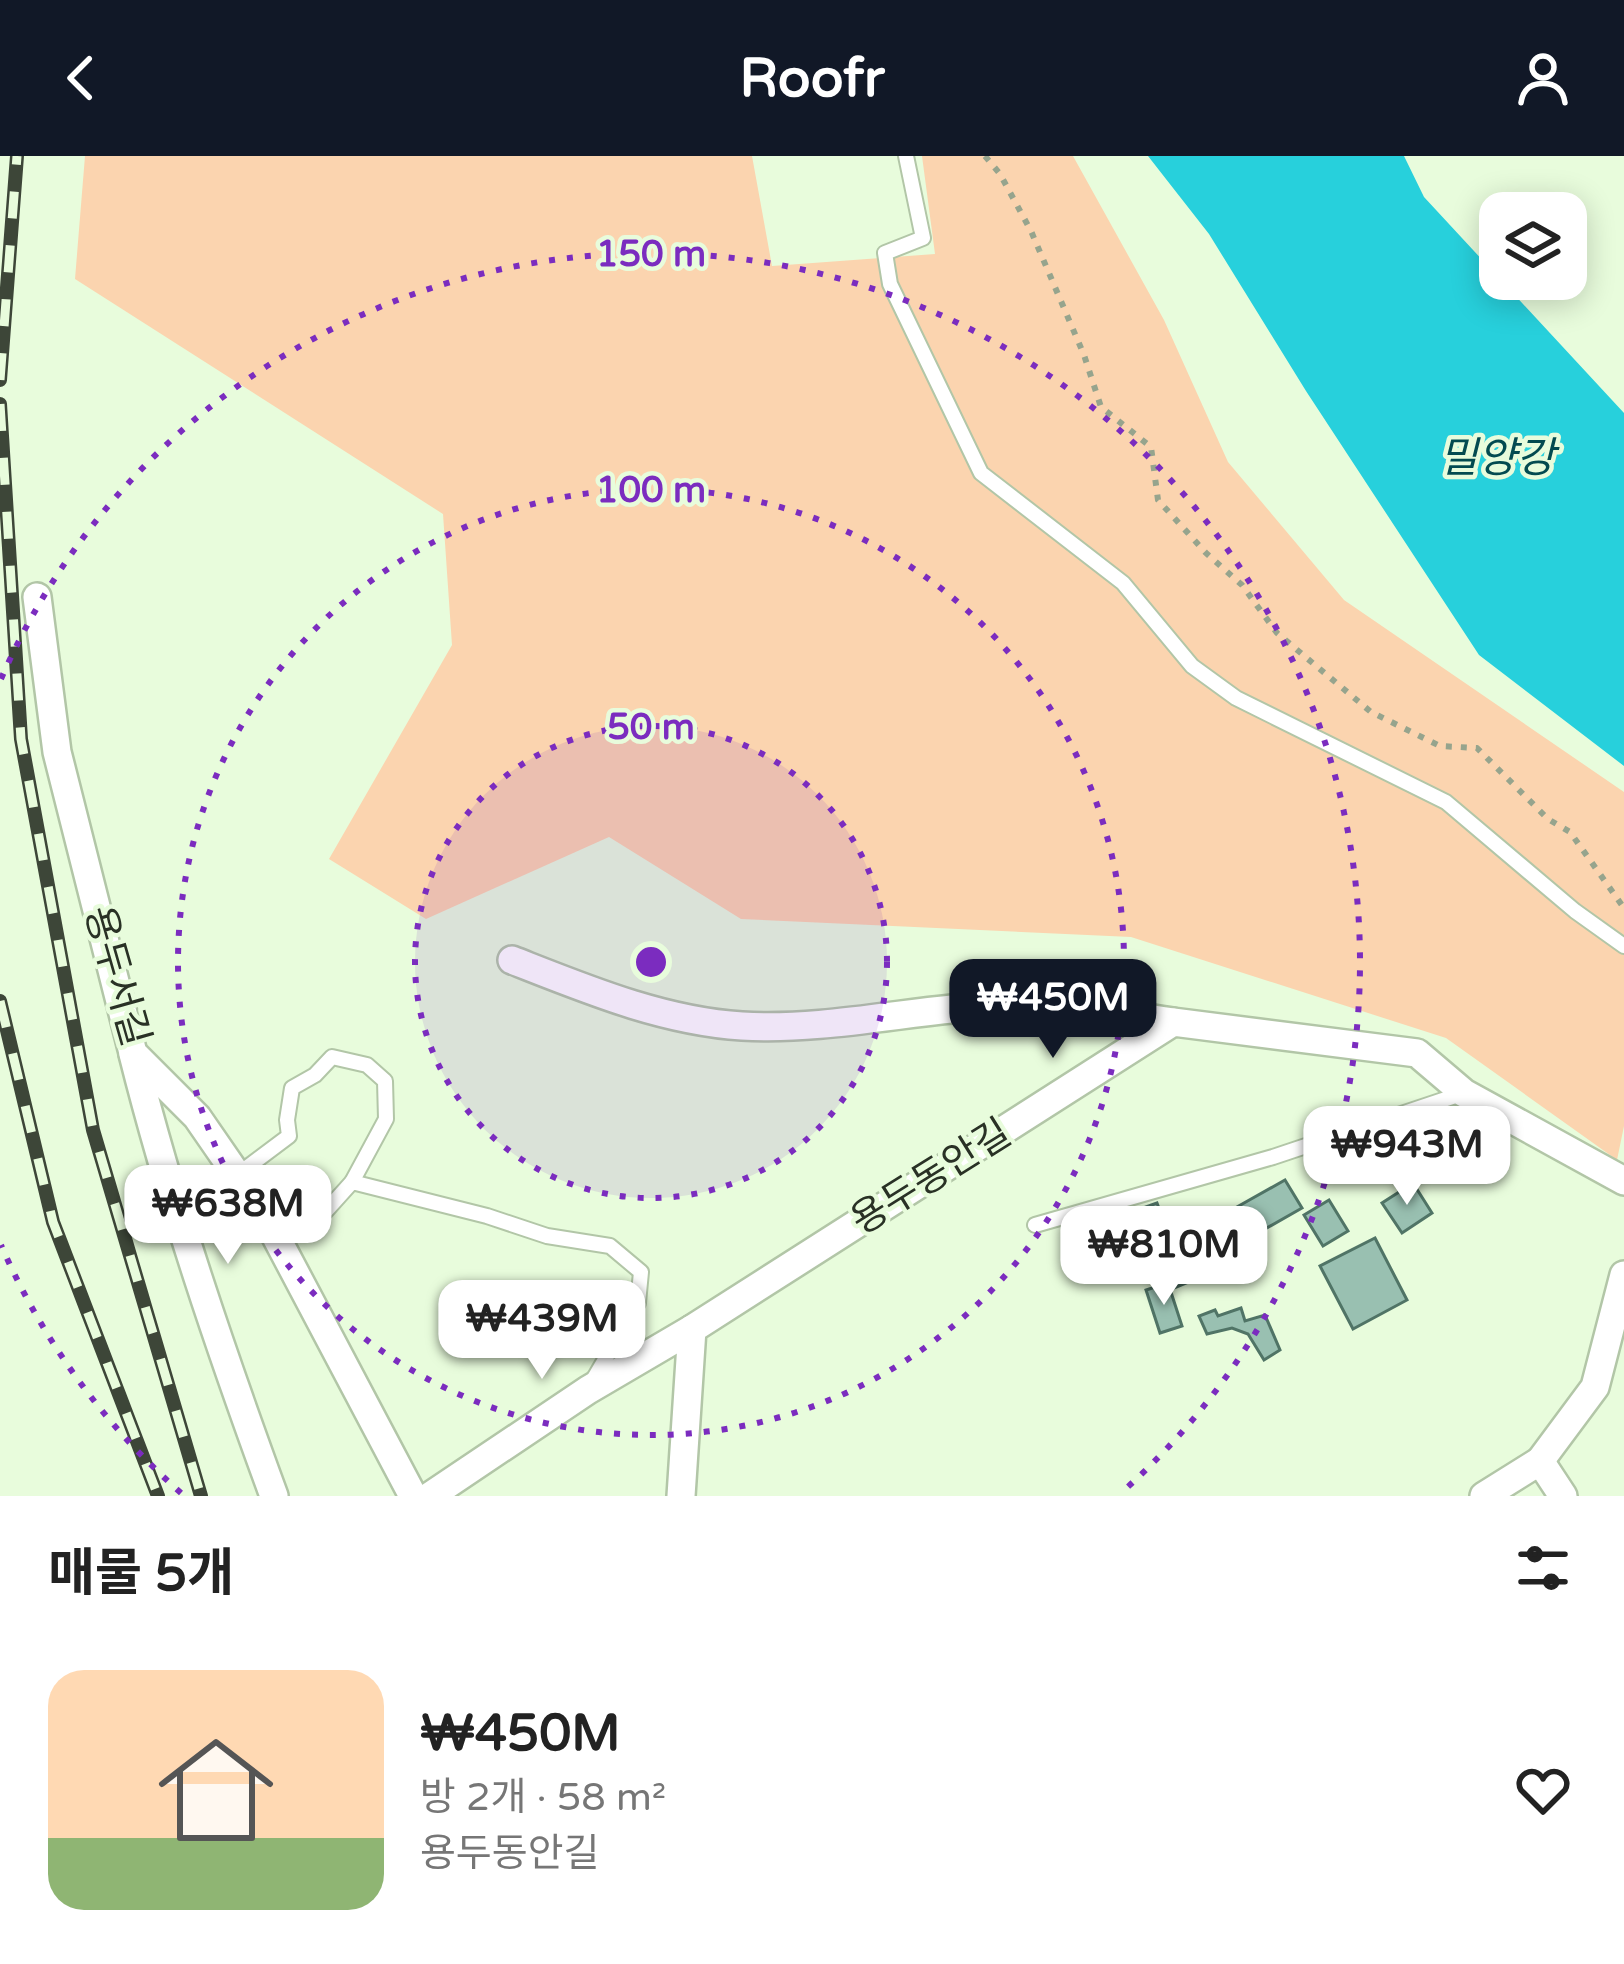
<!DOCTYPE html>
<html lang="ko">
<head>
<meta charset="utf-8">
<style>
	:root { --surface:#fff; --page:#f6f6f6; --text:#222; --muted:#767676; --accent:#111827 }
	body { margin:0; font-family:"Varela Round","Noto Sans KR",sans-serif; background:var(--page); color:var(--text); height:100vh; display:flex; flex-direction:column; font-size:45px; white-space:nowrap }
	* { box-sizing:border-box; margin:0 }
	p { font-size:39px; color:var(--muted) }
	.icon { flex:none; width:66px; height:66px; fill:none; stroke:currentColor; stroke-width:2; stroke-linecap:round; stroke-linejoin:round }
	.map { position:relative; height:1340px; overflow:hidden }
	.sheet { display:flex; flex-direction:column; background:var(--surface); flex:1 }
	.sheet>* { flex:none }
	.fabs { position:absolute; left:1479px; top:36px; display:grid; gap:24px }
	.fabs a { display:grid; place-items:center; width:108px; height:108px; border-radius:24px; background:var(--surface); box-shadow:0 6px 30px #0003; font-size:60px }
	.price { position:absolute; translate:-50% -102px; padding:0 27px; border-radius:24px; background:#fff; color:#222; font-size:39px; line-height:78px; filter:drop-shadow(0 3px 6px #0008) }
	.price::after { content:''; position:absolute; left:50%; top:72px; width:36px; height:27px; margin-left:-18px; background:inherit; clip-path:polygon(0 0,100% 0,50% 100%) }
	.price.active { background:var(--accent); color:#fff }
	ul { padding:0; list-style:none }
	li { display:flex; align-items:center; gap:36px; height:300px; padding:0 48px }
	li span { display:grid; place-items:center; flex:none; width:336px; height:240px; border-radius:36px; color:#555 }
	li>.icon { margin-inline-start:auto }
	span .icon { width:144px; height:144px; fill:#fffc; stroke-width:1 }
	li b { font-size:51px }
	h2 { display:flex; justify-content:space-between; align-items:center; height:144px; padding:0 48px; font-size:51px }
	header { display:flex; justify-content:space-between; align-items:center; height:156px; padding:0 48px; background:var(--accent); color:#fff; font-size:54px; font-weight:700 }
	.map>svg:first-child { display:block }
	.green { fill:#fbd4af }
	.water { fill:#27d0dc }
	.building { fill:#99c0b1; stroke:#507466; stroke-width:3 }
	.lines { fill:none; stroke-linecap:round; stroke-linejoin:round }
	.service-casing { stroke:#b2c6a7; stroke-width:18 }
	.minor-casing { stroke:#b2c6a7; stroke-width:32 }
	.path { stroke:#96a48d; stroke-width:6; stroke-dasharray:6 9; stroke-linecap:butt }
	.service { stroke:#fff; stroke-width:14 }
	.minor { stroke:#fff; stroke-width:27 }
	.rail-casing { stroke:#3d4638; stroke-width:14 }
	.rail { stroke:#e8fcdc; stroke-width:9; stroke-dasharray:27; stroke-linecap:butt }
	.ring { fill:none; stroke:#7b2cbf; stroke-width:6; stroke-dasharray:6 12 }
	.labels { text-anchor:middle; dominant-baseline:central; stroke-width:9; stroke-linejoin:round; paint-order:stroke }
	.street-label { font-size:39px; fill:#293125; stroke:#e8fcdc }
	.water-label { font-size:42px; font-style:italic; fill:#034b50; stroke:#e8fcdc }
	.centre { fill:#7b2cbf; stroke:#e8fcdc; stroke-width:6 }
	.ring-label { font-size:36px; text-anchor:middle; font-weight:bold; fill:#7b2cbf; stroke:#e8fcdc; stroke-width:9; stroke-linejoin:round; paint-order:stroke }
</style>
</head>
<body>
<header><svg class="icon" aria-label="back" viewBox="0 0 24 24"><path d="M15 5l-7 7 7 7"/></svg>Roofr<svg class="icon" aria-label="person" viewBox="0 0 24 24"><circle cx="12" cy="8" r="4"/><path d="M4 21q1-7 8-7t8 7"/></svg></header>
<div class="map">
<svg width="1624" height="1340" viewBox="0 0 1624 1340">
	<rect width="100%" height="100%" fill="#e8fcdc"/>
	<path class="green" d="M85,0H752L772,110L935,98L922,0H1073L1164,164L1228,306L1344,444L1624,636V970L1617,1004L1446,882L1131,781L741,763L609,681L426,763L329,703L452,489L443,358L75,123Z"/>
	<path class="water" d="M1148,0H1404L1424,41L1624,257V610L1479,499L1306,235L1209,78Z"/>
	<g class="building">
		<path d="M1285,1024L1302,1052L1244,1085L1228,1056Z"/>
		<path d="M1413,1027L1432,1057L1402,1077L1382,1047Z"/>
		<path d="M1329,1044L1348,1075L1323,1090L1304,1059Z"/>
		<path d="M1157,1047L1170,1081L1123,1099L1110,1064Z"/>
		<path d="M1216,1072L1232,1108L1174,1132L1159,1096Z"/>
		<path d="M1091,1079L1111,1102L1098,1115L1077,1092Z"/>
		<path d="M1375,1082L1407,1144L1353,1173L1320,1110Z"/>
		<path d="M1168,1127L1182,1170L1160,1177L1146,1134Z"/>
		<path d="M1241,1152L1245,1165L1265,1159L1280,1194L1264,1204L1248,1178L1232,1172L1207,1178L1199,1160L1215,1154L1218,1160Z"/>
	</g>
	<g class="lines">
		<defs>
			<g id="service">
				<path d="M906,0L923,82L885,97L890,128L981,317L1123,427L1192,510L1236,542L1446,646L1575,755L1624,790"/>
				<path d="M237,1019L289,980L287,964L292,932L315,919L332,901L367,909L385,925L386,963L352,1026"/>
				<path d="M1035,1069L1273,1001L1464,937"/>
				<path d="M276,1081L325,1056L352,1026L487,1060L547,1080L610,1090L641,1116L638,1147L593,1224"/>
			</g>
			<g id="minor">
				<path d="M37,441L57,596L133,897L197,961L264,1058L413,1340"/>
				<path d="M512,804C586,833 662,865 742,870C828,875 914,853 999,849C1059,846 1115,857 1173,866"/>
				<path d="M133,898C171,1049 221,1195 274,1340"/>
				<path d="M1540,1305L1595,1231L1624,1119"/>
				<path d="M430,1340L588,1234L692,1173"/>
				<path d="M681,1340L692,1173L1173,866L1417,897L1464,937L1624,1025"/>
				<path d="M1484,1340L1540,1305L1563,1340"/>
			</g>
		</defs>
		<use href="#service" class="service-casing"/>
		<use href="#minor" class="minor-casing"/>
		<path class="path" d="M985,0L1000,18L1031,75L1084,199L1101,251L1151,291L1158,344L1206,397L1242,429L1277,477L1371,556L1440,590L1477,592L1548,663L1570,676L1624,752"/>
		<use href="#service" class="service"/>
		<use href="#minor" class="minor"/>
		<defs>
			<g id="rail">
				<path d="M0,224L17,0"/>
				<path d="M0,248L21,583L93,974L201,1340"/>
				<path d="M0,845L53,1066L158,1340"/>
			</g>
		</defs>
		<use href="#rail" class="rail-casing"/>
		<use href="#rail" class="rail"/>
	</g>
	<circle cx="651" cy="806" r="236" fill="#7b2cbf" fill-opacity=".12"/>
	<g class="ring">
		<circle cx="651" cy="806" r="236"/>
		<circle cx="651" cy="806" r="473"/>
		<path d="M181 1337A709 709 0 0 1 1 1089M1 523A709 709 0 1 1 1121 1337"/>
	</g>
	<g class="labels">
		<g class="street-label">
			<text transform="translate(117 820) rotate(74)">용두서길</text>
			<text transform="translate(931 1021) rotate(-32)">용두동안길</text>
		</g>
		<g class="water-label">
			<text x="1497" y="302">밀양강</text>
		</g>
	</g>
	<circle cx="651" cy="806" r="18" class="centre"/>
	<g class="ring-label">
		<text x="651" y="110">150 m</text>
		<text x="651" y="346">100 m</text>
		<text x="651" y="583">50 m</text>
	</g>
</svg>
<div class="fabs">
<a><svg class="icon" aria-label="layers" viewBox="0 0 24 24"><path d="M12 4l9 5-9 5-9-5zM3 14l9 5 9-5"/></svg></a>
</div>
<b class="price active" style="left:1053px;top:905px">₩450M</b>
<b class="price" style="left:1407px;top:1052px">₩943M</b>
<b class="price" style="left:228px;top:1111px">₩638M</b>
<b class="price" style="left:1164px;top:1152px">₩810M</b>
<b class="price" style="left:542px;top:1226px">₩439M</b>
</div>
<section class="sheet">
<h2>매물 5개<svg class="icon" aria-label="filters" viewBox="0 0 24 24"><path d="M4 7h16M4 17h16"/><circle cx="9" cy="7" r="2"/><circle cx="15" cy="17" r="2"/></svg></h2>
<ul>
<li><span style="background:linear-gradient(#ffd9b3 70%,#8fb573 0)"><svg class="icon" aria-label="home" viewBox="0 0 24 24"><path d="M3 11l9-7 9 7M6 9v11h12V9"/></svg></span><div><b>₩450M</b><p>방 2개 · 58 m²</p><p>용두동안길</p></div><svg class="icon" aria-label="heart" viewBox="0 0 24 24"><path d="M12 20l-8-8c-3-5 5-10 8-4 3-6 11-1 8 4z"/></svg></li>
</ul>
</section>
</body>
</html>
